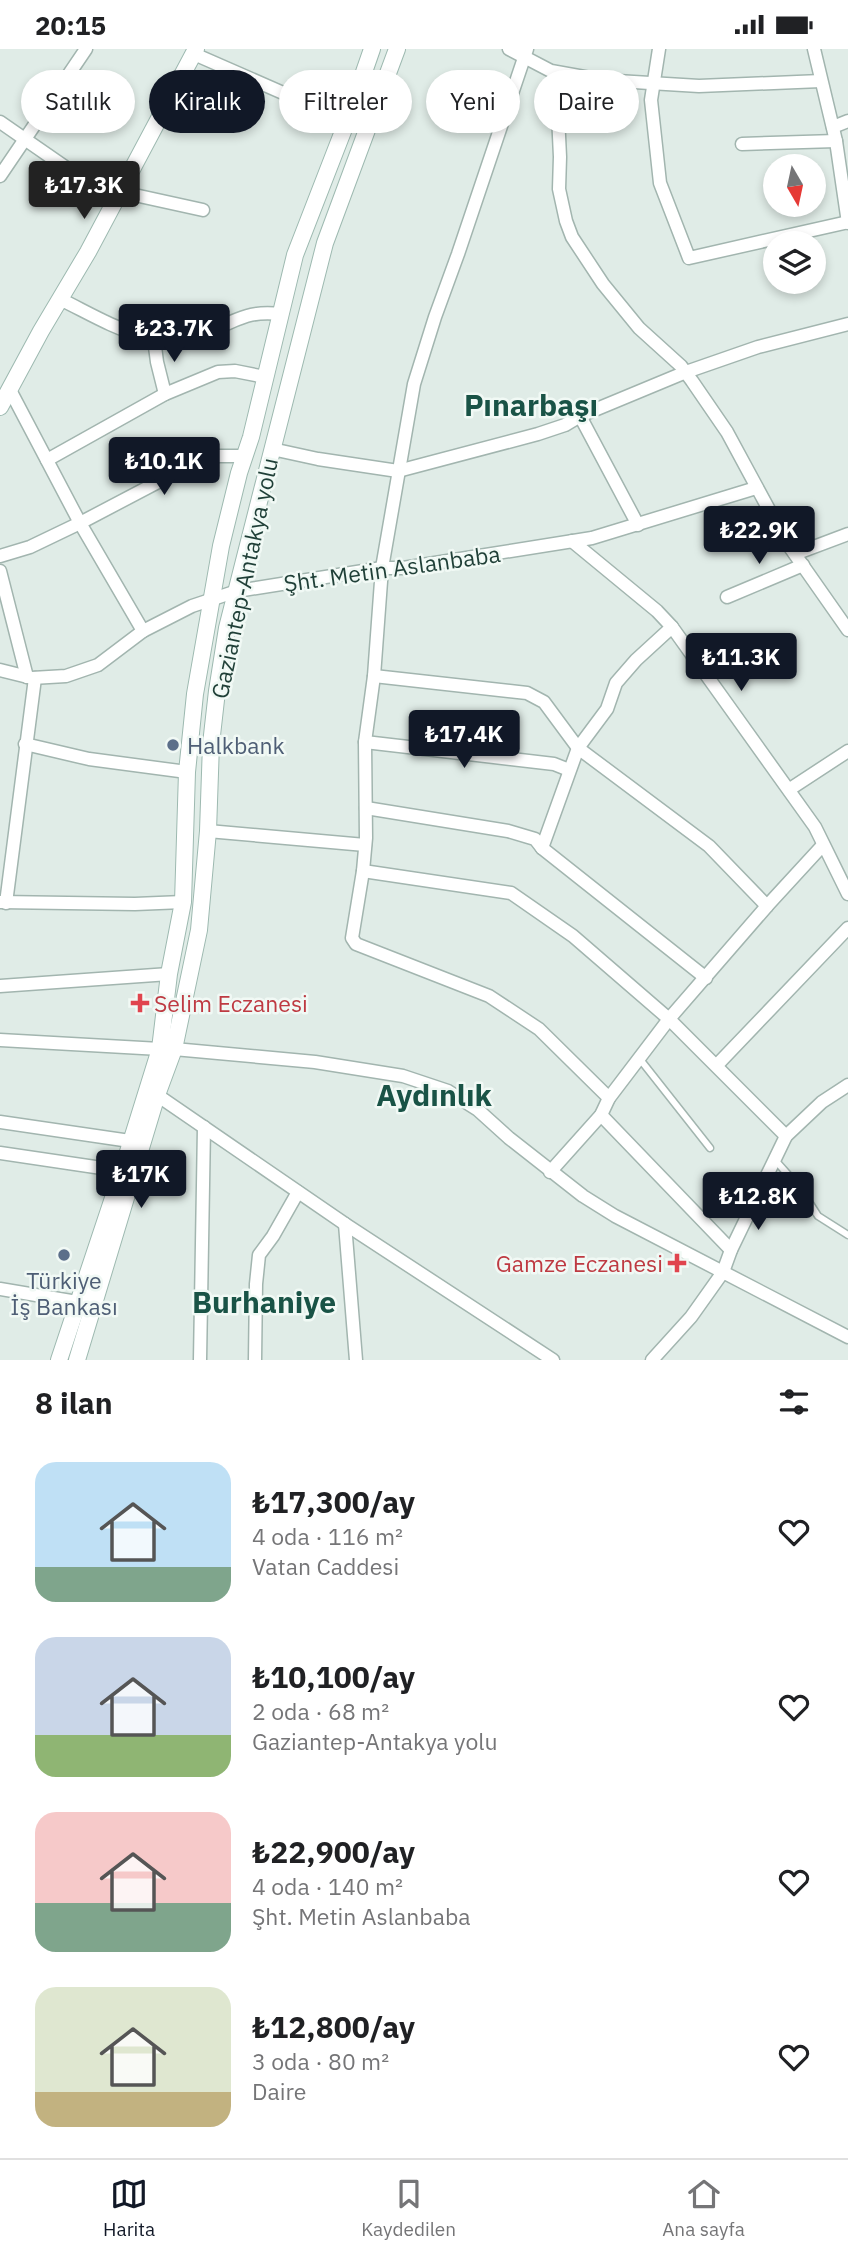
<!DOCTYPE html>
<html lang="tr">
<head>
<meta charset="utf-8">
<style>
	:root { --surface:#fff; --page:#f2f2f2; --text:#202124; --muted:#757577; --line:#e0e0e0; --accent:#111827 }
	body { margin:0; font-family:"IBM Plex Sans",sans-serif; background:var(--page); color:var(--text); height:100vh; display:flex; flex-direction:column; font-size:26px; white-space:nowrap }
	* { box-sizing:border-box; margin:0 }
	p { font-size:23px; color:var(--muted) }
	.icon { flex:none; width:38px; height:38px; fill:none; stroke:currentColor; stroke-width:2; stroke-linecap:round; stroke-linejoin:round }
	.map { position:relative; height:1311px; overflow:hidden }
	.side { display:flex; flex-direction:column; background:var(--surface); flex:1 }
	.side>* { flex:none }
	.top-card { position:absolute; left:21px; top:21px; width:807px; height:63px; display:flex; gap:14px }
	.needle { width:46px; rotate:171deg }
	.controls { position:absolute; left:763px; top:105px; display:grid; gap:14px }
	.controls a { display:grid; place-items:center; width:63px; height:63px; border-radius:50%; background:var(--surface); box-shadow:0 4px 10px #0003; font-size:35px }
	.price { position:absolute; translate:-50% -60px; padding:0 16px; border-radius:7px; background:var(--accent); color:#fff; font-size:23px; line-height:46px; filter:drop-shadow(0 2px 4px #0008) }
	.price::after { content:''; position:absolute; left:50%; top:42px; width:21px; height:16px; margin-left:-10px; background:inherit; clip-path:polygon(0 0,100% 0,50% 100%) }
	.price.selected { background:#222; color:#fff }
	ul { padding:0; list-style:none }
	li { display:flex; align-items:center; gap:21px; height:175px; padding:0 35px }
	li span { display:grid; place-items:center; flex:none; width:196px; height:140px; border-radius:21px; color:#555 }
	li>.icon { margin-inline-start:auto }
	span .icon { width:84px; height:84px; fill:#fffc; stroke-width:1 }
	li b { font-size:30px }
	h2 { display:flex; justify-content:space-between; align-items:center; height:84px; padding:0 35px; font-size:30px }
	.tag { padding:0 24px; border-radius:32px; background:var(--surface); box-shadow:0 4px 10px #0003; font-size:24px; line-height:63px }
	.tag.selected { background:var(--accent); color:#fff }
	.status { display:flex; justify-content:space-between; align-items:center; height:49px; padding:0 35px; background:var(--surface); direction:ltr }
	.status svg { height:19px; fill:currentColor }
	.dock { display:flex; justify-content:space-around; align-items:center; height:98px; border-top:2px solid var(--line); background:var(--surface); font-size:19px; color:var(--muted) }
	.dock a { display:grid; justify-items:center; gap:4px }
	.dock .selected { color:var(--accent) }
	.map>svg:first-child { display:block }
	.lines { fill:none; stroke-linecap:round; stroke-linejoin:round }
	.lane-casing { stroke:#a2b5af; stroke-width:9 }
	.street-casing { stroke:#a2b5af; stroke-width:15 }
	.secondary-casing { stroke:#9db9b0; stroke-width:18 }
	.lane { stroke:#fff; stroke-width:6 }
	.street { stroke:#fff; stroke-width:12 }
	.secondary { stroke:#fff; stroke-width:16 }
	.service-dot { fill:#5c6f8a; stroke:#f1f9f5; stroke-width:2.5 }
	.health-dot { fill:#e0444e; stroke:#f1f9f5; stroke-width:2.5 }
	.labels { text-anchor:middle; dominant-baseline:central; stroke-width:5; stroke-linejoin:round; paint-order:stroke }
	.street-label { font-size:23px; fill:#1f3f37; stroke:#f1f9f5 }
	.service-label { font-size:23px; fill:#4e5e75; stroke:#f1f9f5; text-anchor:start }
	.health-label { font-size:23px; fill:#be3a42; stroke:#f1f9f5; text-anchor:start }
	.district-label { font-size:30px; font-weight:bold; fill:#195346; stroke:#f1f9f5 }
</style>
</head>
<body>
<div class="status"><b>20:15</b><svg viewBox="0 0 49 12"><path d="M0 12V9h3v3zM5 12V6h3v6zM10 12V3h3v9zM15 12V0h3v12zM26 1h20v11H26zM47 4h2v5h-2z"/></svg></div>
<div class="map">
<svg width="848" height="1311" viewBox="0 0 848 1311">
	<rect width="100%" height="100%" fill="#e0ece7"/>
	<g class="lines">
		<defs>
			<g id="lane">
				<path d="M639,1009L710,1099"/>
				<path d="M775,1111L800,1139L818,1167L848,1186"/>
			</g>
			<g id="street">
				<path d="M509,0L551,22L601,31L699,37L821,32"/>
				<path d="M527,0L458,205L435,268L414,335L382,519L374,627L365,693L366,789L363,822L352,889L356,895L489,947L539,980L609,1049"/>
				<path d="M659,0L651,51L660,134L689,209L848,173"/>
				<path d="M814,0L836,92L848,174"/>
				<path d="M194,5L347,72"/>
				<path d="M556,24L560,108L559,140L566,172L572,188L603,235L639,279L681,317L692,332L727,383L787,494L848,581"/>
				<path d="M0,73L114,152"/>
				<path d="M833,78L848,72"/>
				<path d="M742,95L836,92"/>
				<path d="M0,127L86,0"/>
				<path d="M121,143L203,161"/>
				<path d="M60,250C111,275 149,303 208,282C238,272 246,261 281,265"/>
				<path d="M154,290L157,313L165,345"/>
				<path d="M10,341L80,474L143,582"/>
				<path d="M580,367L638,476"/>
				<path d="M272,400L318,410L398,422L538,385L565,376L580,367L686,323L758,298L848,275"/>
				<path d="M47,411L165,345L218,323L235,322L265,328"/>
				<path d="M572,492L657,562L672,578L815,778L848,845"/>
				<path d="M795,505L848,485"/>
				<path d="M0,507L30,498L80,474L198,412L219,407H245"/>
				<path d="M0,522L27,628"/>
				<path d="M727,548L803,516"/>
				<path d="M0,621L32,629L66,627L98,616L143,582L192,557L237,542L382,519H403L592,489L756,439"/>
				<path d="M374,627L527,644L544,653L578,699L709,797L767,857"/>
				<path d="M365,693L554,715L569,721"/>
				<path d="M25,695L89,710L187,723"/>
				<path d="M790,740L848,702"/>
				<path d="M366,759L508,782L535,790L542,799L706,929"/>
				<path d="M208,782L365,796"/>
				<path d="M542,799L578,699L607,660L616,634L636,611L672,578"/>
				<path d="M363,822L511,844L573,887L669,970L786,1087"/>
				<path d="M0,853L135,855L183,853"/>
				<path d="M6,854L35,629"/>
				<path d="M0,937L169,925"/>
				<path d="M0,991L160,1000"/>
				<path d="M174,1000L315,1013L403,1027L448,1042L478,1061L509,1089L583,1147L615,1167L848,1288"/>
				<path d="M717,1016L848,879"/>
				<path d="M157,1046L345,1175L553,1311"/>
				<path d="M601,1066L731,1201"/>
				<path d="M0,1073L130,1092"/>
				<path d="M0,1104L122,1122"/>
				<path d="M550,1123L601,1066L609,1049L669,970L767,857L823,796"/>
				<path d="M345,1175L356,1311"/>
				<path d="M0,1240L77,1253"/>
				<path d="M200,1311L204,1078"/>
				<path d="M255,1311L256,1235L259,1206L273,1187L298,1143"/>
				<path d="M652,1311L691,1268L723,1223L731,1201L786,1087L822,1053L848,1036"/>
			</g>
			<g id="secondary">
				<path d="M0,358L41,282L88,203L196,0"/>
				<path d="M59,1311L122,1122L160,1000L169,925L183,853L187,723L195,645L221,497L239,424L251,388L295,206L347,72L372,0"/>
				<path d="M77,1311L157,1046L174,1000L199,881L208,782L211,695L217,642L227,579L246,504L325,194L397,0"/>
			</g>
		</defs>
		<use href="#lane" class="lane-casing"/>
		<use href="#street" class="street-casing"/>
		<use href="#secondary" class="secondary-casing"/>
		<use href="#lane" class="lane"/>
		<use href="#street" class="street"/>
		<use href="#secondary" class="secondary"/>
	</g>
	<g class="service-dot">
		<circle cx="173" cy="696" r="7"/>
		<circle cx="64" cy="1206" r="7"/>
	</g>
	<g class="health-dot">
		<path d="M136.5 943.5h7v7h7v7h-7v7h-7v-7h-7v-7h7z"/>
		<path d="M673.5 1203.5h7v7h7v7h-7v7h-7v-7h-7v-7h7z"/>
	</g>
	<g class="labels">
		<g class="street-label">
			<text transform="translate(392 519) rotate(-8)">Şht. Metin Aslanbaba</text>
			<text transform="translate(244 529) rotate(-78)">Gaziantep-Antakya yolu</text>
		</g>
		<g class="service-label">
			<text x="187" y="696">Halkbank</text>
			<text x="64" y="1231" text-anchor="middle">Türkiye<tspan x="64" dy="26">İş Bankası</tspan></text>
		</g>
		<g class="health-label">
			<text x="154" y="954">Selim Eczanesi</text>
			<text x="663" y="1214" text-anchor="end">Gamze Eczanesi</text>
		</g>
		<g class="district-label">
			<text x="531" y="355">Pınarbaşı</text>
			<text x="434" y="1045">Aydınlık</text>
			<text x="264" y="1252">Burhaniye</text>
		</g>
	</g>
</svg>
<div class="controls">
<a><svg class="needle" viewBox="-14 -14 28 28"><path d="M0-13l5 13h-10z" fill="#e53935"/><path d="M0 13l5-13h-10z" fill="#757577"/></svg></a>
<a><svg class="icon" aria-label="layers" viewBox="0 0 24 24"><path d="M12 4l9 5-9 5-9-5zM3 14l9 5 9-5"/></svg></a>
</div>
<b class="price selected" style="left:84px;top:172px">₺17.3K</b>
<b class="price" style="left:174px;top:315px">₺23.7K</b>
<b class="price" style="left:164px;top:448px">₺10.1K</b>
<b class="price" style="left:759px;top:517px">₺22.9K</b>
<b class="price" style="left:741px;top:644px">₺11.3K</b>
<b class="price" style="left:464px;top:721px">₺17.4K</b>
<b class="price" style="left:141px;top:1161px">₺17K</b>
<b class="price" style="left:758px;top:1183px">₺12.8K</b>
<div class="top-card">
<a class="tag">Satılık</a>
<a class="tag selected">Kiralık</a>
<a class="tag">Filtreler</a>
<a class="tag">Yeni</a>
<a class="tag">Daire</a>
</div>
</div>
<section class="side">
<h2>8 ilan<svg class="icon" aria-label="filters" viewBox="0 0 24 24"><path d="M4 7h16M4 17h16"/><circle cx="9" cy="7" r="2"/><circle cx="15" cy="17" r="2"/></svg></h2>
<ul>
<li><span style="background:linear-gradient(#bfe0f5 75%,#7fa58c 0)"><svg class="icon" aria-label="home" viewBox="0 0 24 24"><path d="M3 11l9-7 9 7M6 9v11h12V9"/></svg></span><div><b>₺17,300/ay</b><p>4 oda · 116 m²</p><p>Vatan Caddesi</p></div><svg class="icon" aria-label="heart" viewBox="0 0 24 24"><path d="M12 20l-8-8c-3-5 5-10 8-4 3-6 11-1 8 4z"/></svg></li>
<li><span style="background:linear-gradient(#c9d6e8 70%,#8fb573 0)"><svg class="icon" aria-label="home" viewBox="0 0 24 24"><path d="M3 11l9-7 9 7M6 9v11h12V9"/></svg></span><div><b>₺10,100/ay</b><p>2 oda · 68 m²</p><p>Gaziantep-Antakya yolu</p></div><svg class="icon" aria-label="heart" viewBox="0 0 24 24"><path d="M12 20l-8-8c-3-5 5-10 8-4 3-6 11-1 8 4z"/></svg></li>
<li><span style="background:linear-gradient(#f6c9c9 65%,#7fa58c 0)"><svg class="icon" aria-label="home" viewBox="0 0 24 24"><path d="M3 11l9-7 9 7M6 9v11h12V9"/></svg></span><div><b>₺22,900/ay</b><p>4 oda · 140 m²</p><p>Şht. Metin Aslanbaba</p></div><svg class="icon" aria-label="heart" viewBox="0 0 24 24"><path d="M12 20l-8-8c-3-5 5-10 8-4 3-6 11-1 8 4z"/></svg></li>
<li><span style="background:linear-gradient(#dfe7d0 75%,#c2b280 0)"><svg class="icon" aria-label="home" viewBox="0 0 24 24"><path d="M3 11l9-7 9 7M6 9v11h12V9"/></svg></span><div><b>₺12,800/ay</b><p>3 oda · 80 m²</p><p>Daire</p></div><svg class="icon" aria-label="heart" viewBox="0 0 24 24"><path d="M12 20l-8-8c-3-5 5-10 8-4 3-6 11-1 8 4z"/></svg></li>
</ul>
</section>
<nav class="dock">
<a class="selected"><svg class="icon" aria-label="map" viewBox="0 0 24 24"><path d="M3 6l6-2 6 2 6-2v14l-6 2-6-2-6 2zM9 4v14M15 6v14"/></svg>Harita</a>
<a><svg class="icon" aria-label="saved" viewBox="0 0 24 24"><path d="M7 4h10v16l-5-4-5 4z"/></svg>Kaydedilen</a>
<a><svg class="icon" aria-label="home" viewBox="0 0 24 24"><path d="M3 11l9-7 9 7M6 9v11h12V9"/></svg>Ana sayfa</a>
</nav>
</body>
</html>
